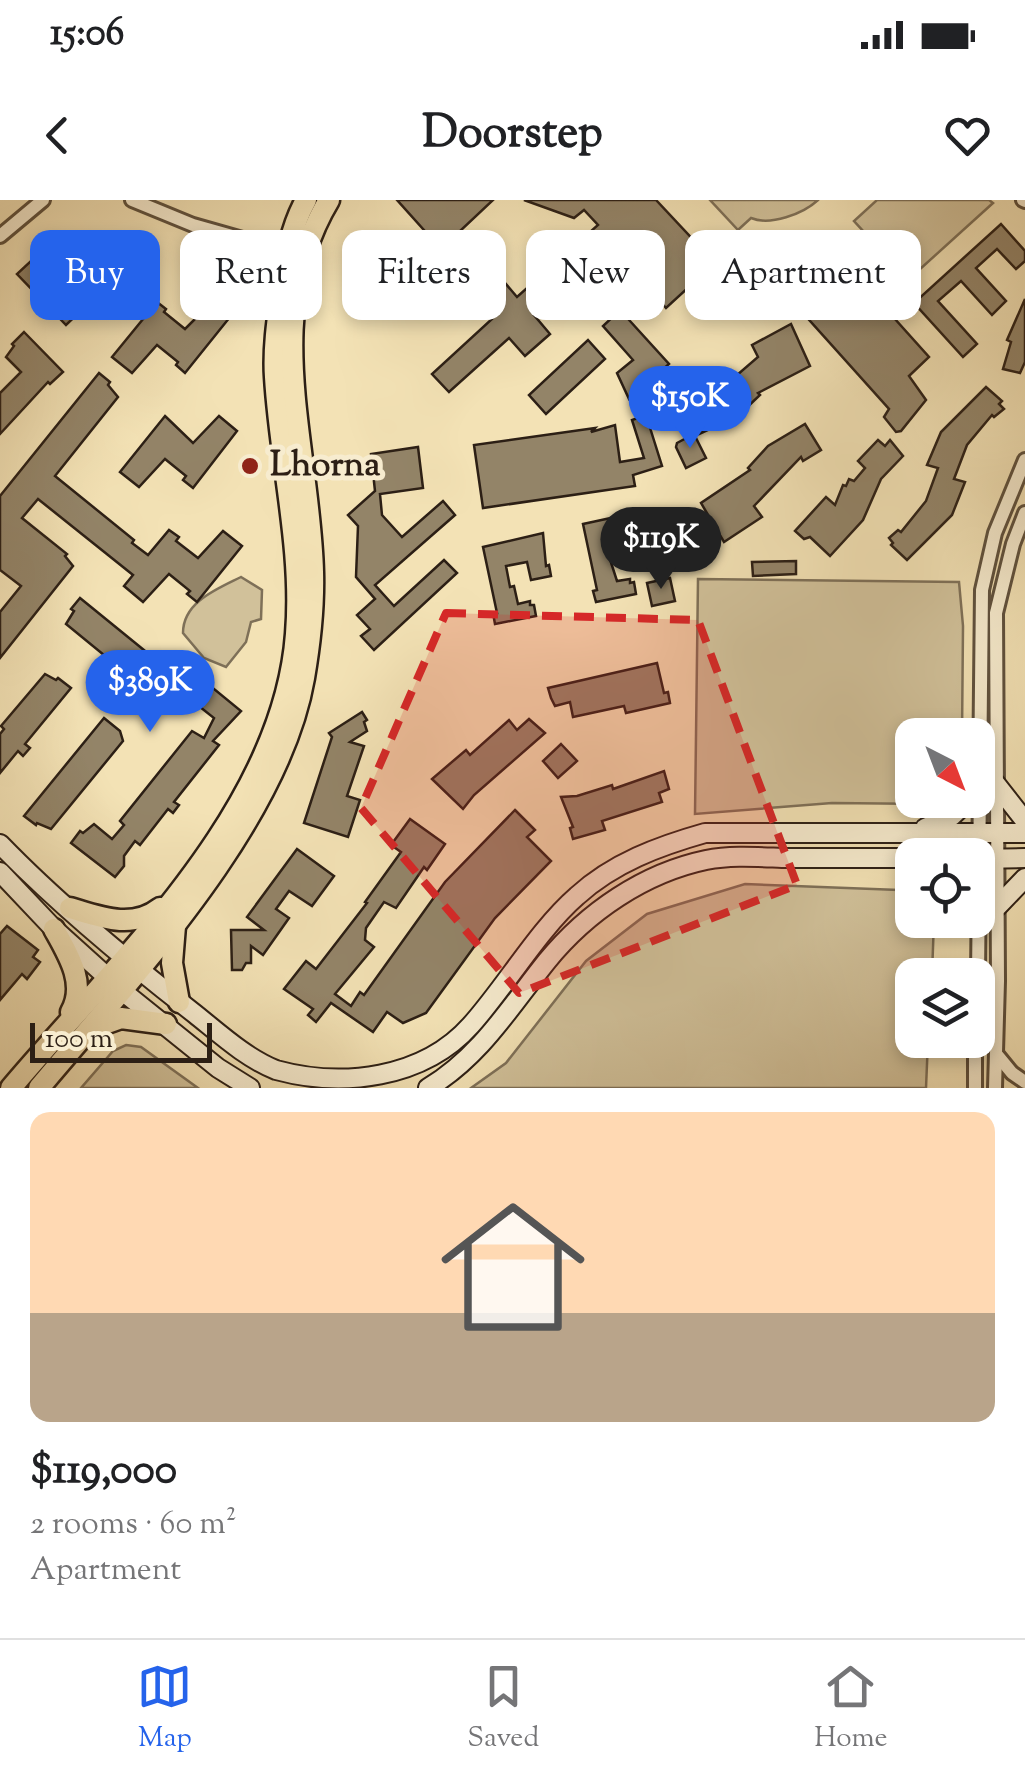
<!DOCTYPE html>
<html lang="en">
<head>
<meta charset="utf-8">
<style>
	:root { --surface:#fff; --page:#f6f6f6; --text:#202124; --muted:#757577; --line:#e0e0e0; --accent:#2563eb }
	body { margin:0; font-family:"Sorts Mill Goudy",serif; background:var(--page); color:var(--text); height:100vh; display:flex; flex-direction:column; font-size:38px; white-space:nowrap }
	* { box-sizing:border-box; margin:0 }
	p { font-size:32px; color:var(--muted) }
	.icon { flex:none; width:55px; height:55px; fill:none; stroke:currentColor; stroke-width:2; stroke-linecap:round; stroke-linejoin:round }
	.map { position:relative; height:888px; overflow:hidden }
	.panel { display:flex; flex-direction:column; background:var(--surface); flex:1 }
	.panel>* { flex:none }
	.top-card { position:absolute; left:30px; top:30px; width:965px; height:90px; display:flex; gap:20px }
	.needle { width:65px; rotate:138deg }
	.buttons { position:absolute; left:895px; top:518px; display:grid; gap:20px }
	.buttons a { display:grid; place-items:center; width:100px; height:100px; border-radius:20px; background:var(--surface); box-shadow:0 5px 15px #0003; font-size:50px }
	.scale { position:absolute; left:30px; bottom:25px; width:182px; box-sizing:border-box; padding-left:10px; border:5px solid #2c1f15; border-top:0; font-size:28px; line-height:35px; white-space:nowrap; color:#2c1f15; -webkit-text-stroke:8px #f7eccf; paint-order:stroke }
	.price { position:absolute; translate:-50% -85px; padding:0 22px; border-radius:35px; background:var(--accent); color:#fff; font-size:32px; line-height:65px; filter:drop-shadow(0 2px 5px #0008) }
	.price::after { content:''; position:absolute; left:50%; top:60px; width:30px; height:22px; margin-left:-15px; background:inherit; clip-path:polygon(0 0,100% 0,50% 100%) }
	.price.active { background:#222; color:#fff }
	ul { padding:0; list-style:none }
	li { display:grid; align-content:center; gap:20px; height:530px; padding:0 30px }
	li span { display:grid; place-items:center; height:310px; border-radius:20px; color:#555 }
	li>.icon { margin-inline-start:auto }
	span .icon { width:180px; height:180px; fill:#fffc; stroke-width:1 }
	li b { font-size:42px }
	.pill { padding:0 35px; border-radius:20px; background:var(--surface); box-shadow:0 5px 15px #0003; font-size:35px; line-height:90px }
	.pill.active { background:var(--accent); color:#fff }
	.status { display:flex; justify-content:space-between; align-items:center; height:70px; padding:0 50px; background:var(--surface); direction:ltr }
	.status svg { height:28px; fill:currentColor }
	header { display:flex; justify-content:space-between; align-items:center; height:130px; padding:0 30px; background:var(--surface); font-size:45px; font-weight:700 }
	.dock { display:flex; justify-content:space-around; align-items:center; height:140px; border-top:2px solid var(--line); background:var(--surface); font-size:28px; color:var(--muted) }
	.dock a { display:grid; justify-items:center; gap:5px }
	.dock .active { color:var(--accent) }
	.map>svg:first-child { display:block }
	.green { fill:#d1c19a; stroke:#7e7058; stroke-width:2.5 }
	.building { fill:#938468; stroke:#2c1f15; stroke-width:2.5 }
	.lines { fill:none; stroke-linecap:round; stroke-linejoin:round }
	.street-casing { stroke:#5e503d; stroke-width:18 }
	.secondary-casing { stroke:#2c1f15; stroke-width:22 }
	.primary-casing { stroke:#2c1f15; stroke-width:25 }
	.street { stroke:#f7eccf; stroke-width:12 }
	.secondary { stroke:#f7eccf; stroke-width:18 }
	.primary { stroke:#f3e2b5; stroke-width:20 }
	.marked { fill:#d62828; fill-opacity:0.2; stroke:#d62828; stroke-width:8; stroke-dasharray:20 12; stroke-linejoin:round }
	.poi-dot { fill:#8f2418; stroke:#f7eccf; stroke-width:4 }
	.labels { text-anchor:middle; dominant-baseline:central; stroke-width:10; stroke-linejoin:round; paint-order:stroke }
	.poi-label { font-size:35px; font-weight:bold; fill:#2c1f15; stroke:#f7eccf; text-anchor:start }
</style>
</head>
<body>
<div class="status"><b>15:06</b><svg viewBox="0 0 49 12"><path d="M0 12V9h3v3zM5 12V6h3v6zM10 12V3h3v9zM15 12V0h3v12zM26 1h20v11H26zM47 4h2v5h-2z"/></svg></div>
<header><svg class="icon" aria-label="back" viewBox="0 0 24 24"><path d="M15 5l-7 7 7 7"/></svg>Doorstep<svg class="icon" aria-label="heart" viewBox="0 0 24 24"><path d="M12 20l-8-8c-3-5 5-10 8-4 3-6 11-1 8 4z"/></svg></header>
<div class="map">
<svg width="1025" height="888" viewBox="0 0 1025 888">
	<rect width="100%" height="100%" fill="#f3e2b5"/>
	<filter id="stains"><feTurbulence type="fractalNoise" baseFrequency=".002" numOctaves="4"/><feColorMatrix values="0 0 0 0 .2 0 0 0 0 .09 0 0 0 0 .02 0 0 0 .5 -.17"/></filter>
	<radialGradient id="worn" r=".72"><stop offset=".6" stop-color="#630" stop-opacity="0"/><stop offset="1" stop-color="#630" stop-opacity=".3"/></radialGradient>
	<g class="green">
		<path d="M710,0H818C803,14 770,26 751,18L738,30Z"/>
		<path d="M877,0H989L993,3L908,80L854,21Z"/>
		<path d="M241,377L262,390L261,419L251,422L246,442L226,467L204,458L183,433C183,402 217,389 241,377Z"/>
		<path d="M698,379L959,382L963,426L962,535H912V600H944L933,604L832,603L695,614Z"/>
		<path d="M745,684L899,690L912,694V720H934L932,775H912V840H928L926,888H471L506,863L586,761L647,714Z"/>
		<path d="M126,845L141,847L198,888H81L113,851Z"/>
	</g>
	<g class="building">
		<path d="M397,0H493L441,49Z"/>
		<path d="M524,0H656L715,63L666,108L611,46L534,115L550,134L525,156L509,138L449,192L432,174L492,119L474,100L500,77L517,97L598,25L584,10L574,18Z"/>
		<path d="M1001,24L1025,51V61L1016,69L997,49L976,68L1006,101L992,115L961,81L938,101L977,144L963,157L914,103Z"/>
		<path d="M70,32H83L129,47L112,63L116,67L81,100L86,106L66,125L17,74L58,36Z"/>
		<path d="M842,60L929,157L909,176L926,200L901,231L896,232L884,217L889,209L794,103Z"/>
		<path d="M1025,99V162L1020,173L1003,169L1011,142L1007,140Z"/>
		<path d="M157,102L166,109L164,112L185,129L212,102L230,117L185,173L176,165L178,162L157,145L132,173L112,157Z"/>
		<path d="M620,110L669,164L629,199L617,173L633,160L603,126Z"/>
		<path d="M791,124L810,166L758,193L760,195L738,216L699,234L686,206L705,197L707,201L758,157L752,145Z"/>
		<path d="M24,132L63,172L50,184L48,182L0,234V193L21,172L6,157L14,146L12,144Z"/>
		<path d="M588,140L605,159L546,214L529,195Z"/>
		<path d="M99,173L110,182L108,185L118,197L55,276L134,340L132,343L148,355L169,330L179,337L176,341L198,358L223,331L242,346L197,402L187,394L190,391L169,374L143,402L124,386L133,375L38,299L22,318L67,354L65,356L73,366L0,458V412L21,386L0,370V296Z"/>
		<path d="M986,187L1002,201L999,204L1004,209L994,217L992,215L967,245L954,279L965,282L952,315L907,360L891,345L893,343L889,338L898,330L901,332L926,301L938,268L927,265L941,232Z"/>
		<path d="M646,215L662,266L633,275L635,286L483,308L474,245L595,228L591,232L615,225L620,262L644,258L632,220Z"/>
		<path d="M165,216L193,243L219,216L237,231L193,288L183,280L186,276L165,259L139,287L120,272Z"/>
		<path d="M805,224L821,250L803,261L801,257L754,306L762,317L724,342L701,303L750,270L748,268L768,246Z"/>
		<path d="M694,234L706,258L686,268L676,247L677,243Z"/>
		<path d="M878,240L885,246L890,240L903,256L881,279L863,320L830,356L810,337L804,339L795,331L826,297L835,305L843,285L846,286L849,279L854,281L865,268L858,261Z"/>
		<path d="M418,247L423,288L380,294L382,315L402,337L443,301L455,315L375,385L394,406L444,360L457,373L374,450L361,436L370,429L357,415L375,399L356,377L358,326L348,315L375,291L371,254Z"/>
		<path d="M643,311L645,321L642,322L652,353L631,358L627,340L605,344L617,381L630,379V383L634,382L636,394L596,402L593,391L597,390L583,324Z"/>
		<path d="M543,333L546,366L549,365L551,376L531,380L527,362L506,366L510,387L514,386L518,404L530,401V405H534L536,416L495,424L493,413H497L483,347Z"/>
		<path d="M796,361V374L753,376L752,362Z"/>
		<path d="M670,378L675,401L652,406L647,383Z"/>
		<path d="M80,398L166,468L175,457L241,511L213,541L219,545L174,602L179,605L173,613L168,609L140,645L135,641L124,656V666L115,677L71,643L80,631L83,633L94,624L112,639L124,625L120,621L192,531L204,538L214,518L195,503L188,506L163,485L154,496L66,424L74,411L71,409Z"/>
		<path d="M657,463L664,493L668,492L670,503L626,513L624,506L573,517L570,502L555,506L551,498L548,488Z"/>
		<path d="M45,474L56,480L58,478L71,488L25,544L30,548L23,556L18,551L0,573V534L4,529L1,526Z"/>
		<path d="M362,512L367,520L364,522L367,531L350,542L364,546L347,596L360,600L348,637L304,623L332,537L329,533Z"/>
		<path d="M104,518L120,531L123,541L51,629L37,623L36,625L24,616Z"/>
		<path d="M529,519L545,533L474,595L463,609L432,579L466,550L470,555L509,520L517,530Z"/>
		<path d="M561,544L577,561L558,578L543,561Z"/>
		<path d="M664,571L669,589L659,593L662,602L602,621L605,630L573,639L570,628L573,627L561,597L577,596L612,585L613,589Z"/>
		<path d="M515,610L535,630L527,637L551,661L495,718L426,813L403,823L387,812L373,832L331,803L316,822L308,815L313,809L284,789L306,761L316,769L367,703L365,702L401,652L391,645L410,619L445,644L427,670L424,667L396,708L384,702L366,728L365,740L374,747L335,794L351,806L360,792L364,795L445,682Z"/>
		<path d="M297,649L334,676L312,706L289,691L276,709L289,718L263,755L251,746V763H246L242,770H232L231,730H264L247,717Z"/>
		<path d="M7,726L38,750L33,757L40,762L27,779L22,774L0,800V734Z"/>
	</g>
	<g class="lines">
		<defs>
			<g id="street">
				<path d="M132,0L193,25L292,53"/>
				<path d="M1023,0L1025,1"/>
				<path d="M0,36L43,0"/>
				<path d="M978,777L982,390L995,333L1025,260"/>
				<path d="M998,856L1012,873L1025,882"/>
				<path d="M975,888V840"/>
				<path d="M995,888L998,781L996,413L1013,344L1025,313"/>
			</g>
			<g id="secondary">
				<path d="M996,584L1025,621"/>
				<path d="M978,587L980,584"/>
				<path d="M925,628L952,616L969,600"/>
				<path d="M0,644C59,705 127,761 195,814C220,834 246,858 276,870C342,888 423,879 471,825C506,786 538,730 577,696C613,663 659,646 705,633H1025"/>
				<path d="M978,659L1025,658"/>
				<path d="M0,672L54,729L126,794L218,868L250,888"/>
				<path d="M998,706L1025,678"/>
				<path d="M978,715L980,720"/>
				<path d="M428,888C480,857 510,807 547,761C587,712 644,673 706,660C731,655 757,657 782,658C826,658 869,658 912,658"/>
			</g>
			<g id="primary">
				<path d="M70,708C100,717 132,730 160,708"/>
				<path d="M175,726L172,763L179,802"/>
				<path d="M54,729C68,754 87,784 71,812"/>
				<path d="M90,829L121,818L166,824"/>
				<path d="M11,888C119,760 283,610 296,434C303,349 280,262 275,177C273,148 278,116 282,87C286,57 291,27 306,0"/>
				<path d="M39,888C132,777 279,623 304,478C310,443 314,407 313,372C310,247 259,116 329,0"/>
			</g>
		</defs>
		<use href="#street" class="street-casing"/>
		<use href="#secondary" class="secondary-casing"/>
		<use href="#primary" class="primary-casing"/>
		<use href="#street" class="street"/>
		<use href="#secondary" class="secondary"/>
		<use href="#primary" class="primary"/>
	</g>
	<path class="marked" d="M446,413L698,420L797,685L519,793L361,608Z"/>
	<circle class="poi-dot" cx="250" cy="266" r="10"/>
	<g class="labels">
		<g class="poi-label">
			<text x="270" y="266">Lhorna</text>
		</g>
	</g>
	<rect width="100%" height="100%" filter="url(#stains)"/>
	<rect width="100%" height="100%" fill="url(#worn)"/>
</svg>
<div class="buttons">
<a><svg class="needle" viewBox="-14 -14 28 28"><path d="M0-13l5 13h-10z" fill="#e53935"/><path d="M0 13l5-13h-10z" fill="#757577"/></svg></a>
<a><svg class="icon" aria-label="locate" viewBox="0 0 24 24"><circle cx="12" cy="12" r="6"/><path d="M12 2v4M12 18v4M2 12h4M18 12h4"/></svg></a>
<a><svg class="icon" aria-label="layers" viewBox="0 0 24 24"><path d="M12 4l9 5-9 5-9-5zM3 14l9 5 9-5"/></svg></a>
</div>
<div class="scale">100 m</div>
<b class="price" style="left:690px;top:251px">$150K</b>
<b class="price active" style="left:661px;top:392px">$119K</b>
<b class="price" style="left:150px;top:535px">$389K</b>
<div class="top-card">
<a class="pill active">Buy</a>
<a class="pill">Rent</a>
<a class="pill">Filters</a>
<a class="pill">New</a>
<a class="pill">Apartment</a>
</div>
</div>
<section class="panel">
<ul>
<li><span style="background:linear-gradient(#ffd9b3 65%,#b9a48a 0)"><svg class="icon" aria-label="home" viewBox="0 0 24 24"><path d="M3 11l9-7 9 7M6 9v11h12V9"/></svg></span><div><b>$119,000</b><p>2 rooms · 60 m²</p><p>Apartment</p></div></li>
</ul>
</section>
<nav class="dock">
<a class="active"><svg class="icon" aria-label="map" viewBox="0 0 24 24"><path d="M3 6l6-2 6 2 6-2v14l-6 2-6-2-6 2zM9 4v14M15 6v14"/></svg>Map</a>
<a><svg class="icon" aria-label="saved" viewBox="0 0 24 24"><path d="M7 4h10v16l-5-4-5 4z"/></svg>Saved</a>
<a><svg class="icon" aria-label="home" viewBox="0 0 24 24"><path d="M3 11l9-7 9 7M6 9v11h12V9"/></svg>Home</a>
</nav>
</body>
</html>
